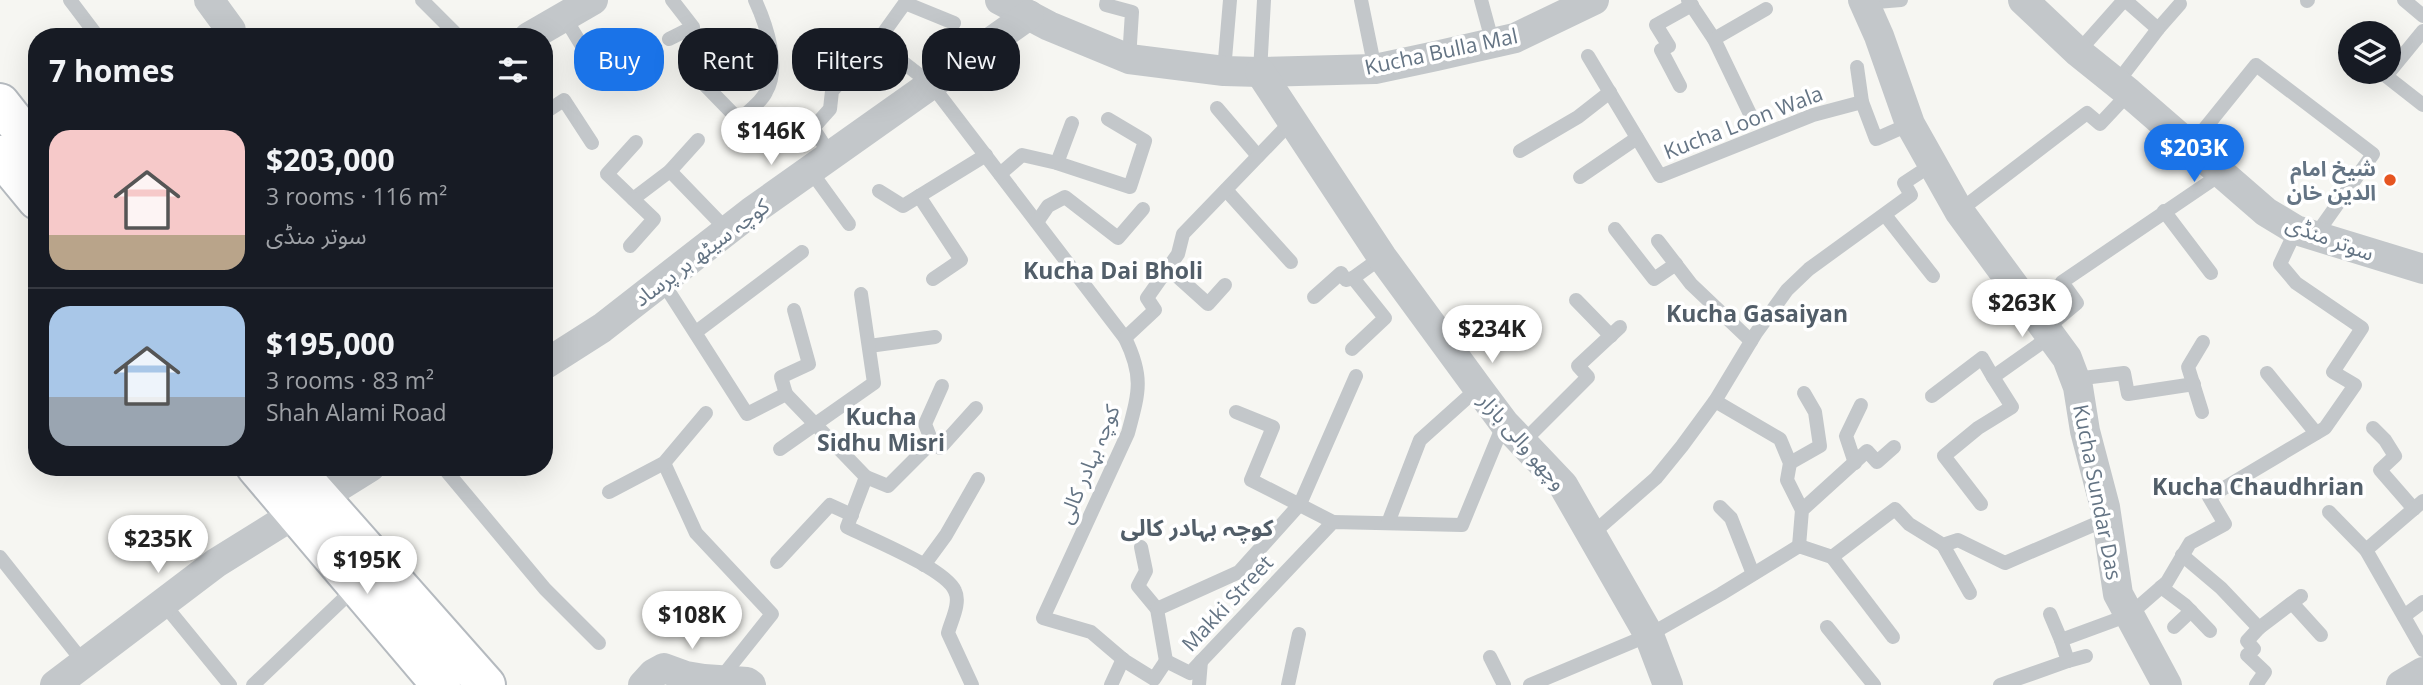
<!DOCTYPE html>
<html lang="en">
<head>
<meta charset="utf-8">
<style>
	:root { --surface:#171b24; --page:#20242c; --text:#f1f3f6; --muted:#9ea1a6; --line:#363941; --accent:#1a73e8 }
	body { margin:0; font-family:"Open Sans","Noto Sans Arabic",sans-serif; background:var(--page); color:var(--text); height:100vh; display:flex; flex-direction:column; font-size:26px; white-space:nowrap }
	* { box-sizing:border-box; margin:0 }
	p { font-size:23px; color:var(--muted) }
	.icon { flex:none; width:38px; height:38px; fill:none; stroke:currentColor; stroke-width:2; stroke-linecap:round; stroke-linejoin:round }
	.map { position:relative; flex:1; overflow:hidden }
	.side { position:absolute; left:28px; top:28px; width:525px; height:448px; display:flex; flex-direction:column; background:var(--surface); border-radius:28px; box-shadow:0 7px 28px #0002 }
	.side>* { flex:none }
	.top-card { position:absolute; left:574px; top:28px; width:665px; height:63px; display:flex; gap:14px }
	.controls { position:absolute; left:2338px; top:21px; display:grid; gap:14px }
	.controls a { display:grid; place-items:center; width:63px; height:63px; border-radius:50%; background:var(--surface); box-shadow:0 7px 28px #0002; font-size:35px }
	.price { position:absolute; translate:-50% -60px; padding:0 16px; border-radius:24px; background:#fff; color:#222; font-size:23px; line-height:46px; filter:drop-shadow(0 2px 4px #0008) }
	.price::after { content:''; position:absolute; left:50%; top:42px; width:21px; height:16px; margin-left:-10px; background:inherit; clip-path:polygon(0 0,100% 0,50% 100%) }
	.price.active { background:var(--accent); color:#fff }
	ul { padding:0; list-style:none }
	li { display:flex; align-items:center; gap:21px; height:175px; padding:0 21px }
	li+li { border-top:2px solid var(--line) }
	li span { display:grid; place-items:center; flex:none; width:196px; height:140px; border-radius:21px; color:#555 }
	li>.icon { margin-inline-start:auto }
	span .icon { width:84px; height:84px; fill:#fffc; stroke-width:1 }
	li b { font-size:30px }
	h2 { display:flex; justify-content:space-between; align-items:center; height:84px; padding:0 21px; font-size:30px }
	.pill { padding:0 24px; border-radius:28px; background:var(--surface); box-shadow:0 7px 28px #0002; font-size:24px; line-height:63px }
	.pill.active { background:var(--accent); color:#fff }
	.map>svg:first-child { display:block }
	.lines { fill:none; stroke-linecap:round; stroke-linejoin:round }
	.secondary-casing { stroke:#b5babf; stroke-width:42 }
	.lane { stroke:#c3c7ca; stroke-width:14 }
	.street { stroke:#c3c7ca; stroke-width:30 }
	.secondary { stroke:#fff; stroke-width:38 }
	.poi-dot { fill:#e65521; stroke:#fff; stroke-width:2.5 }
	.labels { text-anchor:middle; dominant-baseline:central; stroke-width:7; stroke-linejoin:round; paint-order:stroke }
	.street-label { font-size:21px; fill:#647484; stroke:#fff }
	.poi-label { font-size:21px; font-weight:bold; fill:#647484; stroke:#fff; text-anchor:end }
	.neighbourhood-label { font-size:23px; font-weight:bold; fill:#525e69; stroke:#fff }
</style>
</head>
<body>
<div class="map">
<svg width="2423" height="685" viewBox="0 0 2423 685">
	<rect width="100%" height="100%" fill="#f6f6f2"/>
	<g class="lines">
		<defs>
			<g id="secondary">
				<path d="M0,103L37,150"/>
				<path d="M0,155L37,200"/>
				<path d="M256,467L441,685"/>
				<path d="M293,467L486,685"/>
			</g>
		</defs>
		<use href="#secondary" class="secondary-casing"/>
		<g class="lane">
			<path d="M70,0L98,37"/>
			<path d="M422,0L459,37"/>
			<path d="M1107,0L1106,5L1132,12L1129,59"/>
			<path d="M1361,0L1375,69"/>
			<path d="M1481,0L1493,44"/>
			<path d="M1688,0L1714,39L1751,116"/>
			<path d="M2404,0L2423,16"/>
			<path d="M2307,1L2308,0"/>
			<path d="M1864,3L1901,0"/>
			<path d="M565,18L599,74"/>
			<path d="M2158,29L2180,4"/>
			<path d="M2423,31L2386,76L2423,105"/>
			<path d="M669,39L693,27L672,0"/>
			<path d="M1714,39L1766,9"/>
			<path d="M877,42L905,3L954,23"/>
			<path d="M2078,52L2124,0"/>
			<path d="M1588,56L1660,176L1813,115L1862,102L1876,139L1910,124"/>
			<path d="M1857,67L1862,102"/>
			<path d="M1224,71L1230,0"/>
			<path d="M1260,72L1264,0"/>
			<path d="M701,81L739,120C747,112 761,103 766,92C781,67 766,24 755,0"/>
			<path d="M2116,84L2158,29L2125,0"/>
			<path d="M1680,86L1661,50L1669,46L1656,25L1692,5"/>
			<path d="M1217,108L1258,156"/>
			<path d="M544,113L564,100L592,143"/>
			<path d="M636,142L607,174L633,199L670,171L698,140"/>
			<path d="M2189,148L2256,65L2373,154L2315,236"/>
			<path d="M1520,151L1578,117L1610,92"/>
			<path d="M831,156L813,128L830,109L832,91L877,42L931,84L1125,338C1144,377 1139,392 1128,433L1043,618L1091,632L1125,661L1154,679L1166,661L1190,673L1333,522L1462,525L1504,423"/>
			<path d="M1057,163L1072,123"/>
			<path d="M810,170L849,224"/>
			<path d="M670,171L728,231"/>
			<path d="M1000,174L1022,155L1057,163L1130,187L1145,141L1108,119"/>
			<path d="M1580,177L1637,138"/>
			<path d="M1226,190L1291,262"/>
			<path d="M879,191L903,206L986,155"/>
			<path d="M919,196L961,260L933,279"/>
			<path d="M1959,211L2087,113L2100,124L2129,93"/>
			<path d="M2164,211L2211,273"/>
			<path d="M1885,215L1933,276"/>
			<path d="M1037,222L1048,206L1065,197L1118,238L1143,209"/>
			<path d="M1615,229L1654,279L1676,264"/>
			<path d="M1658,241L1691,284L1751,341"/>
			<path d="M630,246L654,219L633,199"/>
			<path d="M1168,268L1208,304L1225,285"/>
			<path d="M662,281L747,414L786,394L866,477L847,527C871,539 946,569 955,591C961,603 951,621 948,633L972,685"/>
			<path d="M1314,297L1341,273L1346,280L1353,278"/>
			<path d="M1576,300L1611,336"/>
			<path d="M544,314V317"/>
			<path d="M2046,329L2077,303L2062,282L2221,174"/>
			<path d="M696,332L802,252"/>
			<path d="M1125,338L1155,310L1147,298L1178,254L1183,234L1292,121"/>
			<path d="M869,346L935,337"/>
			<path d="M1352,349L1385,318L1353,278L1382,257"/>
			<path d="M2267,373L2316,433"/>
			<path d="M2075,379L2124,373L2128,394L2194,384"/>
			<path d="M786,394L781,377L809,364L794,310"/>
			<path d="M1932,396L1982,358L1993,377"/>
			<path d="M1715,401L1780,439L1790,463L1787,480L1802,510"/>
			<path d="M1236,412L1273,427L1251,480L1333,522"/>
			<path d="M2202,412L2188,367L2203,342"/>
			<path d="M2373,428L2385,440L2395,456L2380,470L2414,509"/>
			<path d="M932,442L925,424L942,386"/>
			<path d="M1523,442L1588,377L1578,366L1620,327"/>
			<path d="M780,449L874,383L861,294"/>
			<path d="M664,463L696,533L772,614L721,678"/>
			<path d="M1790,463L1820,446L1815,412L1804,393"/>
			<path d="M1855,463L1846,436L1861,405"/>
			<path d="M443,467L545,589L599,643"/>
			<path d="M866,477L888,486L932,442L940,448L976,408"/>
			<path d="M609,492L664,463L706,413"/>
			<path d="M1981,504L1944,456L1978,428L2012,407L1993,377L2051,336"/>
			<path d="M1720,507L1731,518L1753,574"/>
			<path d="M2329,512L2366,550L2423,650"/>
			<path d="M1388,523L1420,440L1478,388"/>
			<path d="M1592,534L1656,478L1682,446L1715,401L1756,333L1787,290L1809,269L1911,195L1904,183L1933,164"/>
			<path d="M1943,545L1970,593"/>
			<path d="M1799,546L1802,510L1867,451L1877,462L1894,447"/>
			<path d="M1141,547L1146,571L1138,586L1157,609L1166,661"/>
			<path d="M2366,550L2423,501"/>
			<path d="M2182,555L2221,588L2259,628L2301,596"/>
			<path d="M0,557L84,663"/>
			<path d="M1832,557L1893,637"/>
			<path d="M777,562L830,505L852,515"/>
			<path d="M924,565L946,535L978,479"/>
			<path d="M2161,587L2185,605L2210,631"/>
			<path d="M163,603L230,685"/>
			<path d="M2292,603L2321,635"/>
			<path d="M1157,609L1239,572L1300,504L1356,376"/>
			<path d="M2050,614L2061,640"/>
			<path d="M2404,616L2423,602"/>
			<path d="M1827,627L1874,685"/>
			<path d="M2174,627L2191,611"/>
			<path d="M1490,657L1504,685"/>
			<path d="M2068,661L2086,656"/>
			<path d="M253,685L356,587"/>
			<path d="M1111,685L1123,659"/>
			<path d="M1199,685L1201,661"/>
			<path d="M1288,685L1299,634"/>
			<path d="M1530,685L1649,635L1721,594L1799,546L1832,557L1895,509L1909,524L1943,545L1958,540L2005,563L2107,519"/>
			<path d="M2000,685L2068,661L2061,640L2129,615L2167,582L2190,543L2225,524L2209,497L2325,428L2355,385L2333,372L2362,328L2296,283L2280,264L2296,230"/>
			<path d="M2256,685L2265,672L2247,655L2254,649L2247,641L2259,628"/>
		</g>
		<g class="street">
			<path d="M209,0L231,30"/>
			<path d="M1000,0L1049,26L1129,59L1224,71L1260,72L1375,69L1436,56L1515,38L1594,0"/>
			<path d="M1863,0L1879,36L1910,124L1959,211L2067,358L2078,387L2085,431L2105,507L2118,594L2167,685"/>
			<path d="M2023,0L2078,52L2129,93L2266,212L2296,230L2423,269"/>
			<path d="M529,37L593,0"/>
			<path d="M1260,72L1382,257L1478,388L1504,423L1563,485L1649,635L1668,685"/>
			<path d="M544,365L602,328L751,212L1029,15"/>
			<path d="M55,685L216,563L370,467"/>
			<path d="M643,685L653,674L664,668L686,676L704,679L747,682L751,685"/>
			<path d="M2401,685L2423,672"/>
		</g>
		<use href="#secondary" class="secondary"/>
	</g>
	<circle class="poi-dot" cx="2390" cy="180" r="7"/>
	<g class="labels">
		<g class="street-label">
			<text transform="translate(1441 51) rotate(-12)">Kucha Bulla Mal</text>
			<text transform="translate(1743 122) rotate(-21)">Kucha Loon Wala</text>
			<text transform="translate(2330 238) rotate(20)">سوتر منڈی</text>
			<text transform="translate(701 252) rotate(-37)">کوچہ سیٹھ ہر پرساد</text>
			<text transform="translate(1523 441) rotate(49)">وچھو والی بازار</text>
			<text transform="translate(1088 464) rotate(-67)">کوچہ بہادر کالی</text>
			<text transform="translate(2098 492) rotate(79)">Kucha Sundar Das</text>
			<text transform="translate(1227 603) rotate(-47)">Makki Street</text>
		</g>
		<g class="poi-label">
			<text x="2376" y="168">شیخ امام<tspan x="2376" dy="24">الدین خان</tspan></text>
		</g>
		<g class="neighbourhood-label">
			<text x="1113" y="270">Kucha Dai Bholi</text>
			<text x="1757" y="313">Kucha Gasaiyan</text>
			<text x="881" y="416">Kucha<tspan x="881" dy="26">Sidhu Misri</tspan></text>
			<text x="2258" y="486">Kucha Chaudhrian</text>
			<text x="1197" y="527">کوچہ بہادر کالی</text>
		</g>
	</g>
</svg>
<div class="controls">
<a><svg class="icon" aria-label="layers" viewBox="0 0 24 24"><path d="M12 4l9 5-9 5-9-5zM3 14l9 5 9-5"/></svg></a>
</div>
<b class="price" style="left:771px;top:167px">$146K</b>
<b class="price active" style="left:2194px;top:184px">$203K</b>
<b class="price" style="left:2022px;top:339px">$263K</b>
<b class="price" style="left:1492px;top:365px">$234K</b>
<b class="price" style="left:158px;top:575px">$235K</b>
<b class="price" style="left:367px;top:596px">$195K</b>
<b class="price" style="left:692px;top:651px">$108K</b>
<div class="top-card">
<a class="pill active">Buy</a>
<a class="pill">Rent</a>
<a class="pill">Filters</a>
<a class="pill">New</a>
</div>
<section class="side">
<h2>7 homes<svg class="icon" aria-label="filters" viewBox="0 0 24 24"><path d="M4 7h16M4 17h16"/><circle cx="9" cy="7" r="2"/><circle cx="15" cy="17" r="2"/></svg></h2>
<ul>
<li><span style="background:linear-gradient(#f6c9c9 75%,#b9a48a 0)"><svg class="icon" aria-label="home" viewBox="0 0 24 24"><path d="M3 11l9-7 9 7M6 9v11h12V9"/></svg></span><div><b>$203,000</b><p>3 rooms · 116 m²</p><p>سوتر منڈی</p></div></li>
<li><span style="background:linear-gradient(#a9c7e8 65%,#9aa5b1 0)"><svg class="icon" aria-label="home" viewBox="0 0 24 24"><path d="M3 11l9-7 9 7M6 9v11h12V9"/></svg></span><div><b>$195,000</b><p>3 rooms · 83 m²</p><p>Shah Alami Road</p></div></li>
</ul>
</section>
</div>
</body>
</html>
